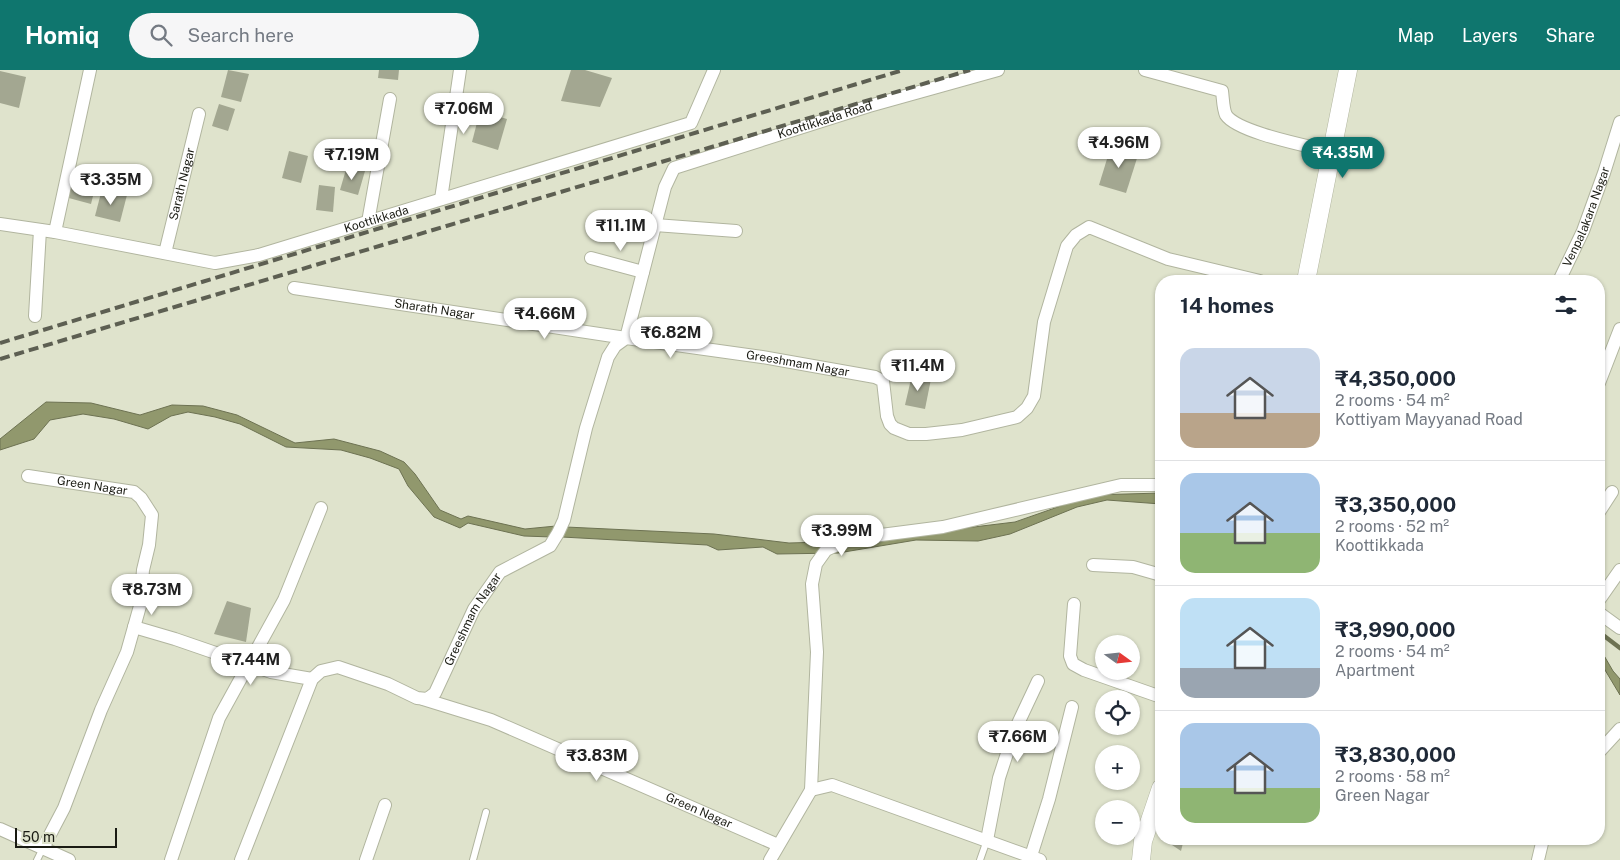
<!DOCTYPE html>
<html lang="en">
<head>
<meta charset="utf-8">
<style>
	:root { --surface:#fff; --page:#f6f6f7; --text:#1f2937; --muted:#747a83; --line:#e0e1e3; --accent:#0f766e }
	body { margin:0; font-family:"Public Sans",sans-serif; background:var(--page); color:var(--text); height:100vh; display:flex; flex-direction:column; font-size:19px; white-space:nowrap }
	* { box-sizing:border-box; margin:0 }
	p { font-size:16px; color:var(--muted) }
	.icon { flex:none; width:28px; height:28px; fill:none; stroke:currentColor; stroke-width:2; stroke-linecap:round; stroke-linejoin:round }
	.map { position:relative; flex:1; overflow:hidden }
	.sheet { position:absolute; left:1155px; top:205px; width:450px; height:570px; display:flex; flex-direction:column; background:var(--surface); border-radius:20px; box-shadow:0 1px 4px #0004 }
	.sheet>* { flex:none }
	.needle { width:32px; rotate:105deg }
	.fabs { position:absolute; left:1095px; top:565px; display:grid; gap:10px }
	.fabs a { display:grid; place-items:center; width:45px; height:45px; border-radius:50%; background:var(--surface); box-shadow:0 1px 4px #0004; font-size:25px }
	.scale { position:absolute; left:15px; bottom:12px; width:102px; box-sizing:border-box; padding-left:5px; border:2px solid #1a1b13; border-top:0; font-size:14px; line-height:18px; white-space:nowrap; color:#1a1b13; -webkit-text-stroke:4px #dfe3cc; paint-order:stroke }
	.price { position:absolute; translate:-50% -42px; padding:0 11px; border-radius:18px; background:#fff; color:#222; font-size:16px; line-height:32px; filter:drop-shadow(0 1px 2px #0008) }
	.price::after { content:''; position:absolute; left:50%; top:30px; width:15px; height:11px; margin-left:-8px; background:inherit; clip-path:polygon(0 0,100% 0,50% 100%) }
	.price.on { background:var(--accent); color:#fff }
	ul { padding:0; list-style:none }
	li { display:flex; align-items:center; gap:15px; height:125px; padding:0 25px }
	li+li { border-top:1px solid var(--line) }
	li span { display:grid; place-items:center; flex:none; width:140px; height:100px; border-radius:15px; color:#555 }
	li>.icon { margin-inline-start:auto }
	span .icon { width:60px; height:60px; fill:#fffc; stroke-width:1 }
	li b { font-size:21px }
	h2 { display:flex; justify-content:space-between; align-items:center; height:60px; padding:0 25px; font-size:21px }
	header { display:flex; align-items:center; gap:30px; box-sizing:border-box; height:70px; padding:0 25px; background:var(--accent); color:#fff }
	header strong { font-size:24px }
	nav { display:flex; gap:28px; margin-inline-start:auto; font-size:18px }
	.search { width:350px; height:45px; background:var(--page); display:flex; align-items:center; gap:12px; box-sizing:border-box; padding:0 18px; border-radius:28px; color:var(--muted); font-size:19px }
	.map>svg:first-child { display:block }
	.water { fill:#91986d; stroke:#6d7252 }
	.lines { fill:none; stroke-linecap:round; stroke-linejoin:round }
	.stream { stroke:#6d7252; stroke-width:4.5 }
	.building { fill:#a3a791 }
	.service-casing { stroke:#b1b59f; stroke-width:8 }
	.minor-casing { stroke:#b1b59f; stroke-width:14 }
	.secondary-casing { stroke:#b1b59f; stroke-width:19 }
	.service { stroke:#fff; stroke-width:6 }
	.minor { stroke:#fff; stroke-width:12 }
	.secondary { stroke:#fff; stroke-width:18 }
	.rail { stroke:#5d5f52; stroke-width:4; stroke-dasharray:10 5; stroke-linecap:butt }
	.labels { text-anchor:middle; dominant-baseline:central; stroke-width:4.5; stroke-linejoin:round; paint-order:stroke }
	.street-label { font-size:12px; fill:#1a1b13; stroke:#dfe3cc }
</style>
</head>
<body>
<header>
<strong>Homiq</strong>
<div class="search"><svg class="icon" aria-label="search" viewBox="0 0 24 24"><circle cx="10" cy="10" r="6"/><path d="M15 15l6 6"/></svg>Search here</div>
<nav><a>Map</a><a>Layers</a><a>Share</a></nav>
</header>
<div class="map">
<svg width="1620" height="790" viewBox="0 0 1620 790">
	<rect width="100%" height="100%" fill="#dfe3cc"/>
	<g class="water">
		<path d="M46,332L91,333L140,345L172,335L203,336L237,345L295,373L334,369L380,381L404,392L415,404L440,440L461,449L468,446L525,459L556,456L552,467L524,466L468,453L460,458L434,447L408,416L399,399L370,388L341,380L286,377L240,354L215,347L188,342L171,346L148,359L114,349L83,344L50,350L34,369L0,380V369Z"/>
		<path d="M1161,423V434L1107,430L1077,437L1010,464L978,471L916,470L838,483L777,484L763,477L718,480L707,475L562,467L566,457L714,464L789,473L858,471L1015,452L1092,425Z"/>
		<path d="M1599,577L1613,601L1620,609V625L1599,590Z"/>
	</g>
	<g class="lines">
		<path class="stream" d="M1599,562L1620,578"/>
	</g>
	<g class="building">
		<path d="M228,0L249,4L241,32L221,27Z"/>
		<path d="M379,0H399L398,10L378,8Z"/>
		<path d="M571,0H585L612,8L600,37L561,31Z"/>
		<path d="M0,1L26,7L19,38L0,33Z"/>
		<path d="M219,34L235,39L228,61L212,56Z"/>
		<path d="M480,41L507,49L498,80L472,72Z"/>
		<path d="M1111,76L1139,82L1126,123L1099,115Z"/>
		<path d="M289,81L308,86L301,113L282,108Z"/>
		<path d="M347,96L365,101L358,125L340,120Z"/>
		<path d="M71,100L98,106L91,134L65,127Z"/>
		<path d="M319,115L335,117L333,142L316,140Z"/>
		<path d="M102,119L127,125L120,152L95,146Z"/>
		<path d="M912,305L931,309L925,339L905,335Z"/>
		<path d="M227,531L251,538L246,572L214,564Z"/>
		<path d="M1163,769H1184L1181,781Z"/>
	</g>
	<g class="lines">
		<defs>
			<g id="service">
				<path d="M37,790L43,778"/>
				<path d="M473,790L486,742"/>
				<path d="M980,790L987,770"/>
			</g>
			<g id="minor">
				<path d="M1145,0L1222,21C1223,28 1223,39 1226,45C1238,63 1310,76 1332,82"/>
				<path d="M441,129L460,0"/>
				<path d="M368,152L390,29"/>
				<path id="s1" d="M0,154L55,162L215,193L259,185L691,53L714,0"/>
				<path d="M655,155L736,161"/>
				<path d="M55,162L90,0"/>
				<path id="s2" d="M165,183L199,44"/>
				<path d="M591,188L643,202"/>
				<path id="s3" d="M1559,211L1583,161L1604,103L1620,52"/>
				<path id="s4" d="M294,218L626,268L665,117L674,98L869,36L998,0"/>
				<path d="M35,246L40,160"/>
				<path d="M1599,313L1620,259"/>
				<path id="s5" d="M28,406L134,422L141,428L152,445L149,475L143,500L140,536L127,582L101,640L64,738L43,778"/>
				<path d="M1599,442L1612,422"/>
				<path d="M1093,495L1133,497L1161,505"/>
				<path d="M1599,530L1620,500"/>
				<path d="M1074,534L1070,586L1073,594L1084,600L1161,627"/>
				<path d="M1599,543L1620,558"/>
				<path d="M134,557L175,569L271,602L312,609"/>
				<path id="s6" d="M423,629L491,650L778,775"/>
				<path d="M1599,682L1620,659"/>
				<path d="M811,720L832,715L1040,790"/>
				<path d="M0,759L69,790"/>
				<path d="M987,770L999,708L1014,662L1038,611"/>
				<path d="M1031,786L1049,729L1072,637"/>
				<path d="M171,790L219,648L284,530L321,438"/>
				<path id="s7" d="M241,790L312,609L321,601L338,597L388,614L417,628L427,629L435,623L474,539L500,502L550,476L558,463L564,450L586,358L608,287L615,276L626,268L762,287L875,307L883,311L887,346L890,354L894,358L909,364H926L962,360L1017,347L1027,338L1034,326L1044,252L1067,176L1076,165L1089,157L1168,189L1260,211"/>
				<path d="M366,790L385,735"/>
				<path d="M770,790L811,720L817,582L812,514L816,494L826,480L850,469L943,457L1121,415H1161"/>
				<path d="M1538,790L1543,769"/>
			</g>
			<g id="secondary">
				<path d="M1306,211L1348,0"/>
				<path d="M1141,790L1143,771L1161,718"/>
			</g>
		</defs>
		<use href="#service" class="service-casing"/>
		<use href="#minor" class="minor-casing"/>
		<use href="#secondary" class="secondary-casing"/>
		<use href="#service" class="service"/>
		<use href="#minor" class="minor"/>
		<use href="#secondary" class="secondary"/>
		<g class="rail">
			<path d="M0,273L903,0"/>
			<path d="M0,289L970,0"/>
		</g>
	</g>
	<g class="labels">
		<g class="street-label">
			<text stroke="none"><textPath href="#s4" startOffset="671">Koottikkada Road</textPath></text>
			<text stroke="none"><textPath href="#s2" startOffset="71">Sarath Nagar</textPath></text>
			<text stroke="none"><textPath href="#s3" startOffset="70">Venpalakara Nagar</textPath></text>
			<text stroke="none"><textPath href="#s1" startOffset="386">Koottikkada</textPath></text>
			<text stroke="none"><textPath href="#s4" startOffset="142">Sharath Nagar</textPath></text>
			<text stroke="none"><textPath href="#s7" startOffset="922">Greeshmam Nagar</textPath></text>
			<text stroke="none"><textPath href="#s5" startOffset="65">Green Nagar</textPath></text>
			<text stroke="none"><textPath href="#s7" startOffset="412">Greeshmam Nagar</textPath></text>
			<text stroke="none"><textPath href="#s6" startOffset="298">Green Nagar</textPath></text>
		</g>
	</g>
</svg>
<div class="fabs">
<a><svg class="needle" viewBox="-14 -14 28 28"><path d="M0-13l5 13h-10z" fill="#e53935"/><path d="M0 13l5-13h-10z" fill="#747a83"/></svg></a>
<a><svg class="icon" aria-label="locate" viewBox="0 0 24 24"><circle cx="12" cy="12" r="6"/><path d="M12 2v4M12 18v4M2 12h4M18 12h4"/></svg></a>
<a>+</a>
<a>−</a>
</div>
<div class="scale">50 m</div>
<b class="price" style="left:464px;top:65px">₹7.06M</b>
<b class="price" style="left:1119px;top:99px">₹4.96M</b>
<b class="price on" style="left:1343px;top:109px">₹4.35M</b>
<b class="price" style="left:352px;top:111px">₹7.19M</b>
<b class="price" style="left:111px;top:136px">₹3.35M</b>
<b class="price" style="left:621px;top:182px">₹11.1M</b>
<b class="price" style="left:545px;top:270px">₹4.66M</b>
<b class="price" style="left:671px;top:289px">₹6.82M</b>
<b class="price" style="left:918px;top:322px">₹11.4M</b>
<b class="price" style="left:842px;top:487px">₹3.99M</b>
<b class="price" style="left:152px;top:546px">₹8.73M</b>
<b class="price" style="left:251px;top:616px">₹7.44M</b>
<b class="price" style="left:1018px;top:693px">₹7.66M</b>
<b class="price" style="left:597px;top:712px">₹3.83M</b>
<section class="sheet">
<h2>14 homes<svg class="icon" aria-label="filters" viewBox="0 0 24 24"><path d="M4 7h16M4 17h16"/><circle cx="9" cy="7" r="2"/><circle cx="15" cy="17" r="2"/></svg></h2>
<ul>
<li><span style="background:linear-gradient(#c9d6e8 65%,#b9a48a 0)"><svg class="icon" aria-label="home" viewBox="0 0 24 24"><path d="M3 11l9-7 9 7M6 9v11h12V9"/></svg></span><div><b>₹4,350,000</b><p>2 rooms · 54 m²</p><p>Kottiyam Mayyanad Road</p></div></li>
<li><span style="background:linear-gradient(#a9c7e8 60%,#8fb573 0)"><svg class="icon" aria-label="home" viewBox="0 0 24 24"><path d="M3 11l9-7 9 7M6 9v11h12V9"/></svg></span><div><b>₹3,350,000</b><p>2 rooms · 52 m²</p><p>Koottikkada</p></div></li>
<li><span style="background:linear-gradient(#bfe0f5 70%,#9aa5b1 0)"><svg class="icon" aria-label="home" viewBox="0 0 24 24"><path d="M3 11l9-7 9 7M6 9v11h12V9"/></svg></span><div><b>₹3,990,000</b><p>2 rooms · 54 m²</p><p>Apartment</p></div></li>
<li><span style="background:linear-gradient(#a9c7e8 65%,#8fb573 0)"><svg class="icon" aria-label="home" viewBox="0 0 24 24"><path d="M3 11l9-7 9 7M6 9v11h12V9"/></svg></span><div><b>₹3,830,000</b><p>2 rooms · 58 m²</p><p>Green Nagar</p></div></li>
</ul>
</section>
</div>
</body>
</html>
